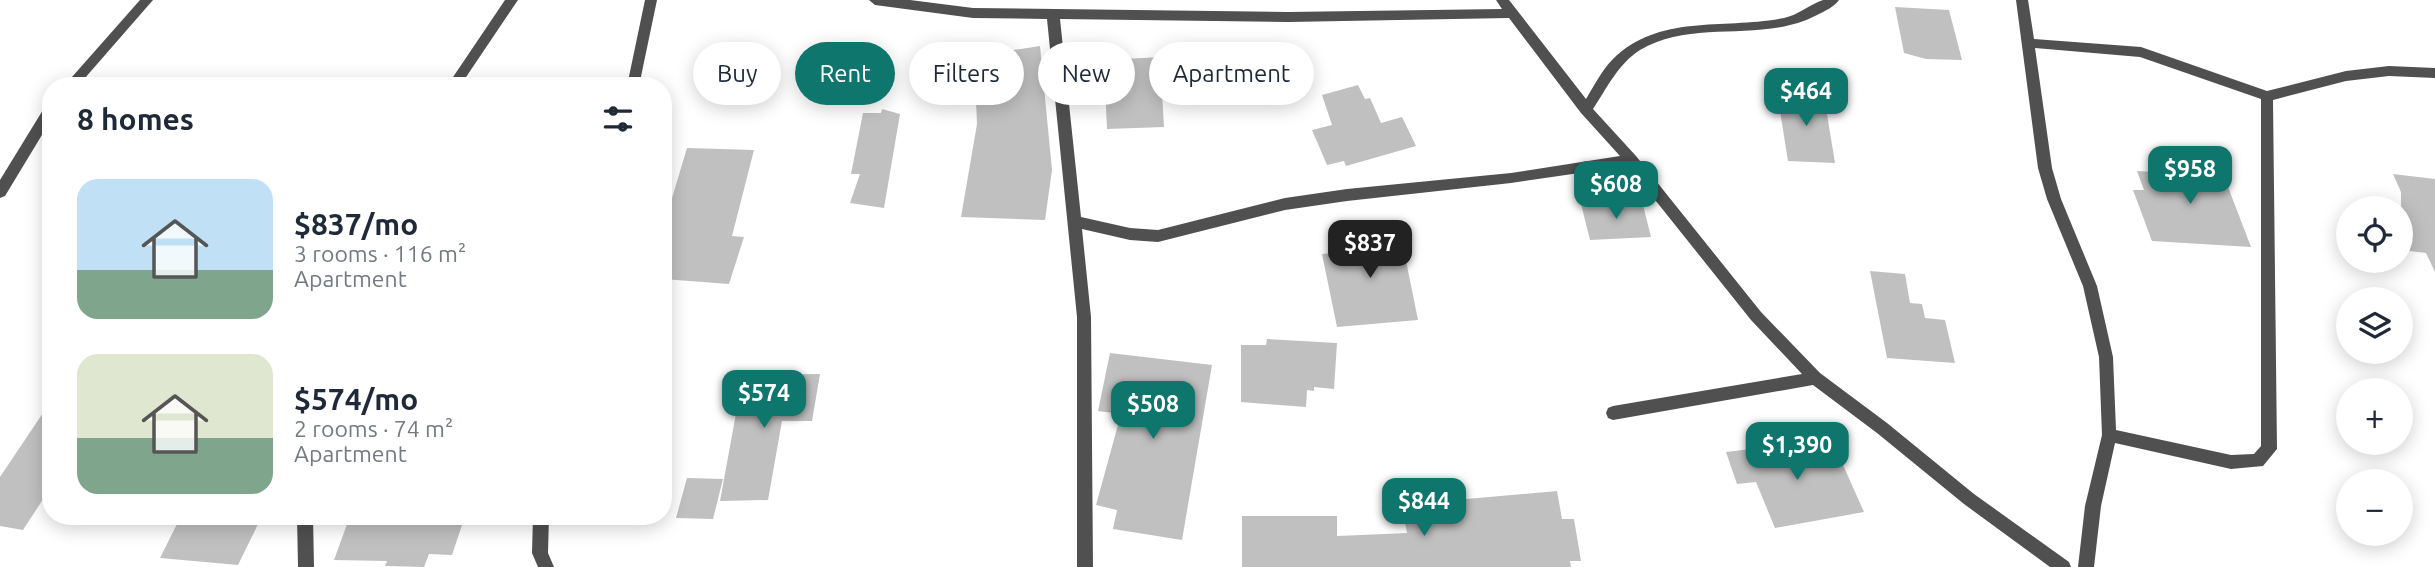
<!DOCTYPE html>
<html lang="en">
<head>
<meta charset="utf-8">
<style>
	:root { --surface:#fff; --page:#f2f2f3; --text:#1f2937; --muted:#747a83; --accent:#0f766e }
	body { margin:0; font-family:Ubuntu,sans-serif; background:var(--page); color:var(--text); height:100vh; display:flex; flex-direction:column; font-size:26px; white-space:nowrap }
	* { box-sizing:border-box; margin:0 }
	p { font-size:23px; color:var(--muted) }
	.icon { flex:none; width:38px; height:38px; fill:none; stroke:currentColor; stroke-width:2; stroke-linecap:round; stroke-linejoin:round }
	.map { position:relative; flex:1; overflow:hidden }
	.side { position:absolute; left:42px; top:77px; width:630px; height:448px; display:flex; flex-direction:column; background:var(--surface); border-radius:28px; box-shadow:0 4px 18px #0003 }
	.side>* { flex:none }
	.top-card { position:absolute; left:693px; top:42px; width:665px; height:63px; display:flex; gap:14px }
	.controls { position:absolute; left:2336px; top:196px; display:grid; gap:14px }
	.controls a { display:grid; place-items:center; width:77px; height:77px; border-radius:50%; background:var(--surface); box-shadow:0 4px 18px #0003; font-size:35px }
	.price { position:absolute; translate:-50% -60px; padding:0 16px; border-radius:14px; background:var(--accent); color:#fff; font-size:23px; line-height:46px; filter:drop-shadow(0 2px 4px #0008) }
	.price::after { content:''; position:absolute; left:50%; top:42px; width:21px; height:16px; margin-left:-10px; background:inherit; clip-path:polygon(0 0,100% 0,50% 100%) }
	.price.current { background:#222; color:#fff }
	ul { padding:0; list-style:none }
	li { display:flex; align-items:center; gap:21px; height:175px; padding:0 35px }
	li span { display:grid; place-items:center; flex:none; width:196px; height:140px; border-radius:21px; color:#555 }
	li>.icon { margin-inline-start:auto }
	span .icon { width:84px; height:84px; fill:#fffc; stroke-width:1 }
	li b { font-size:30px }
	h2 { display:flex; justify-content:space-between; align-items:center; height:84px; padding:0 35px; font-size:30px }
	.chip { padding:0 24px; border-radius:32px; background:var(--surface); box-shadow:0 4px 18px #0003; font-size:24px; line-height:63px }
	.chip.current { background:var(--accent); color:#fff }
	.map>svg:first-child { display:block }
	.building { fill:#c0c0c0 }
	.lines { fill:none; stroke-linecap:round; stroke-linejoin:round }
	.minor { fill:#505050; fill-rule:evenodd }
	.tertiary { fill:#505050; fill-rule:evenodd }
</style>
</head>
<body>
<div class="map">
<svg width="2435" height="567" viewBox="0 0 2435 567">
	<rect width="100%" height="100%" fill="#fff"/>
	<g class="building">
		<path d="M1895,7L1949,10L1962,60L1926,59L1904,53Z"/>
		<path d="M1040,46L1052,170L1045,220L961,217L977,124L974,56Z"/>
		<path d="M1160,57L1164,127L1107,129L1104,64L1125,63V59Z"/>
		<path d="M1358,85L1365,99L1370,98L1381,123L1402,117L1416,146L1346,166L1344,161L1327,165L1312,130L1332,125L1322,95Z"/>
		<path d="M1777,92L1824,96L1835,163L1788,161Z"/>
		<path d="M882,109L900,114L884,208L850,203L860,174H851L863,113H881Z"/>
		<path d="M687,148L754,150L732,236L744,237L729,284L663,279V228Z"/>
		<path d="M2152,162L2220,166L2251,247L2152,241L2133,190H2144L2137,171L2156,172Z"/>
		<path d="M2393,174L2435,179V272L2426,253L2401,250V192Z"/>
		<path d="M1642,201L1651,237L1590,240L1581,204Z"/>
		<path d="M1400,231L1418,320L1337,327L1322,254L1341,252L1339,236Z"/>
		<path d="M1870,271L1905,274L1910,303L1922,304L1925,318L1945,320L1955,363L1887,358Z"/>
		<path d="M1267,339L1337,343L1334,389L1314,387V391L1307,390L1306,407L1241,402V345H1266Z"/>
		<path d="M1110,353L1212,365L1182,540L1113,529L1117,510L1096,505L1121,414L1098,411Z"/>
		<path d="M820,374L812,421H782L768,500L720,501L743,375Z"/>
		<path d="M51,401V487L23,530L0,526V477Z"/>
		<path d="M1809,442L1812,451L1835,447L1864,512L1775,528L1756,482L1737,484L1726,452Z"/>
		<path d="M687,478L723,479L713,519L676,518Z"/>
		<path d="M1557,491L1562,519H1574L1581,561H1570L1571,567H1242V516H1337V536L1407,533L1404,517L1434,514L1432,502Z"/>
		<path d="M181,516H262L238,565L160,558Z"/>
		<path d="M350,516H465L452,555L429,554L424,567L385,566L387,561L334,560Z"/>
	</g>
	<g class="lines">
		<g class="minor">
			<path d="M505,0H518L460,86H447Z"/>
			<path d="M645,0H657L639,86H627Z"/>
			<path d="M869,0H910L973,8L1288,12L1502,9L1496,0H1509L1586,99C1594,86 1602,70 1613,59C1660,13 1725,30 1784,18C1798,15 1809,5 1823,0C1827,0 1834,0 1839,0C1834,7 1825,11 1817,15C1762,44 1694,18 1640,50C1618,64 1607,88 1593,109L1636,156L1761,312L1820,373L1887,423L1974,494L2069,562L2071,567H2050L1964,504L1877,433L1813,385L1613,420L1608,418L1606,413L1608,408L1613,406L1802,374L1751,320L1628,166L1511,183L1347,201L1285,210L1158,242L1130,240L1082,229L1091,317L1093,567H1077V317L1047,19L973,18L875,5ZM1509,18L1581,113L1620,156L1511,173L1347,189L1285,198L1158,230L1130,228L1081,217L1060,19L1288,22Z"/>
			<path d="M2016,0H2028L2034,39L2141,47L2267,91L2346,71L2389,66L2435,68V78L2389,76L2346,81L2273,100L2277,449L2263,466L2231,469L2115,443L2101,506L2094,567H2078L2085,506L2102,435L2099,357L2083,286L2047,199L2038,168ZM2035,48L2140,57L2261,99V446L2254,454L2231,455L2116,430L2113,357L2097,286L2061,199L2052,168Z"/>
			<path d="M297,516H313L314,567H298Z"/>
			<path d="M533,516H549L548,553L554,567H538L532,553Z"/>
		</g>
		<g class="tertiary">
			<path d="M140,0H153L78,86H64Z"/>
			<path d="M51,104V120L5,196L0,198V180L46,105Z"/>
		</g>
	</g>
</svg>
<div class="controls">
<a><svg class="icon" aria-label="locate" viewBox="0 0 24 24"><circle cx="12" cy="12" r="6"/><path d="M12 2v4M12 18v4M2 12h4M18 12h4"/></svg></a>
<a><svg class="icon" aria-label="layers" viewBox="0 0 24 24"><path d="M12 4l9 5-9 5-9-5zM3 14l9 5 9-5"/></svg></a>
<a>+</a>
<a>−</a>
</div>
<b class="price" style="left:1806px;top:128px">$464</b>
<b class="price" style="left:2190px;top:206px">$958</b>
<b class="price" style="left:1616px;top:221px">$608</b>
<b class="price current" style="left:1370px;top:280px">$837</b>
<b class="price" style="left:764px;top:430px">$574</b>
<b class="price" style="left:1153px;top:441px">$508</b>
<b class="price" style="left:1797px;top:482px">$1,390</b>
<b class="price" style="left:1424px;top:538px">$844</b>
<div class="top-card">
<a class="chip">Buy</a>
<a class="chip current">Rent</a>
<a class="chip">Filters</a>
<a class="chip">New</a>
<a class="chip">Apartment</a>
</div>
<section class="side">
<h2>8 homes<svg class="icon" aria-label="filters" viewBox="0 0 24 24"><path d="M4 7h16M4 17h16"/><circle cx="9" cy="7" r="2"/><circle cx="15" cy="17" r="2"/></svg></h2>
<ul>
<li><span style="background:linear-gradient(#bfe0f5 65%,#7fa58c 0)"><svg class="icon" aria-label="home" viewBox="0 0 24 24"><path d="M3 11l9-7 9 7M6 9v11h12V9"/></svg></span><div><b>$837/mo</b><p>3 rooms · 116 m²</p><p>Apartment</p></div></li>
<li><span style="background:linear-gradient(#dfe7d0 60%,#7fa58c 0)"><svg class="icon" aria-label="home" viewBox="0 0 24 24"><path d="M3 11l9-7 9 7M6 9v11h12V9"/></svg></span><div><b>$574/mo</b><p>2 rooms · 74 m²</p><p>Apartment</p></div></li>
</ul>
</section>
</div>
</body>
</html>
